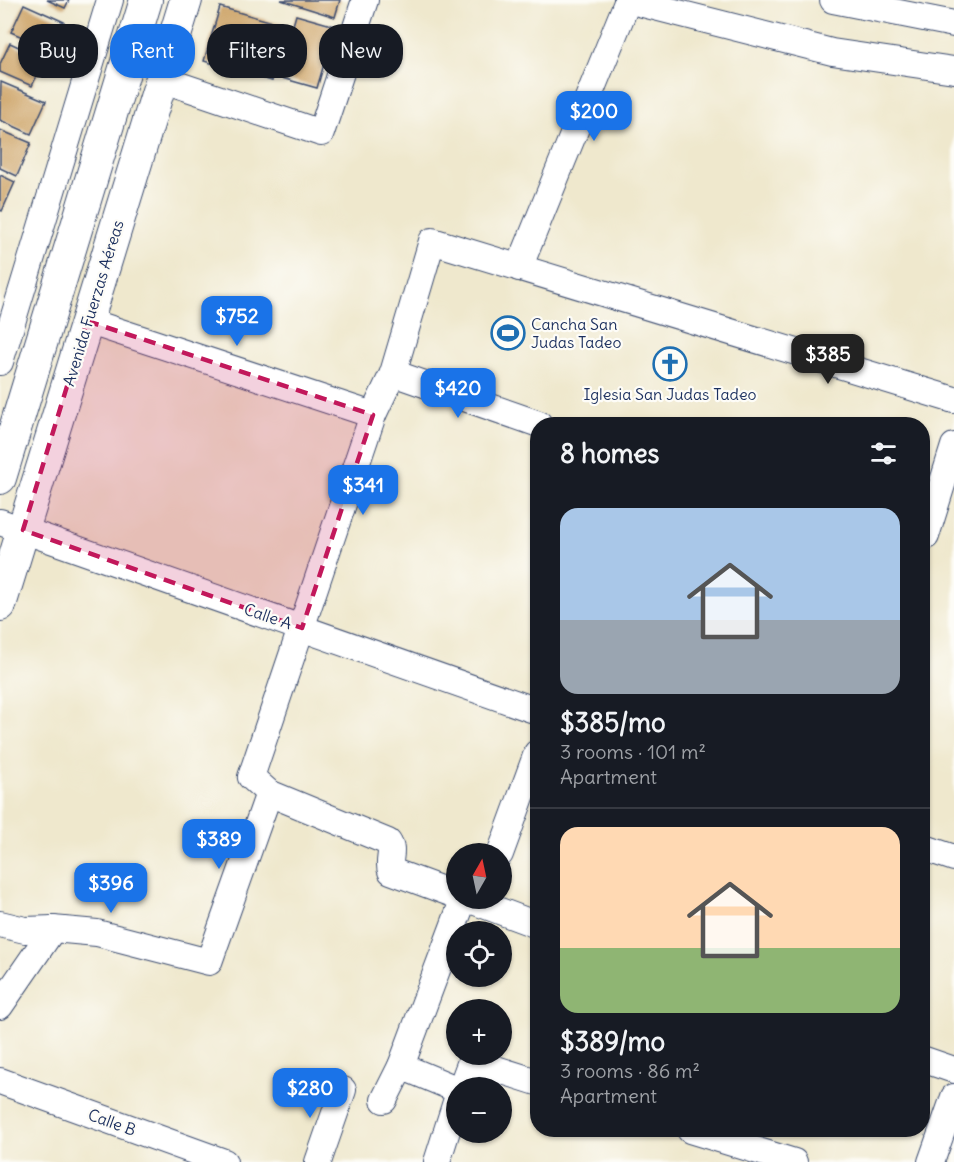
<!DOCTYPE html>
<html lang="en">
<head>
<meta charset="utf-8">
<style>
	:root { --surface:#171b24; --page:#20242c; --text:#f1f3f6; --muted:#9ea1a6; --line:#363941; --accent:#1a73e8 }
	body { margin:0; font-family:Delius,sans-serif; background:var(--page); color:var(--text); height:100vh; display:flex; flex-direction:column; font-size:22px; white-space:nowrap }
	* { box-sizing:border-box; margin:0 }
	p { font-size:20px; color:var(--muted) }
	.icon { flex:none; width:33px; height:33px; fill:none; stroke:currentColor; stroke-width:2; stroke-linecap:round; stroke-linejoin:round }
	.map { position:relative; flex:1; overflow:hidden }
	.details { position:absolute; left:530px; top:417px; width:400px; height:720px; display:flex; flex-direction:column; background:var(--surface); border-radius:24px; box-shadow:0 2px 4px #0004 }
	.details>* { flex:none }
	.guide { position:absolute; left:18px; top:24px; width:422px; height:54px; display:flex; gap:12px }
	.needle { width:39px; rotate:9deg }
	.controls { position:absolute; left:446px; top:843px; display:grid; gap:12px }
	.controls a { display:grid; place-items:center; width:66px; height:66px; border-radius:50%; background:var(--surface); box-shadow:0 2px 4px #0004; font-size:30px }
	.price { position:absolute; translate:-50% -51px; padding:0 14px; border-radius:12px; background:var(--accent); color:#fff; font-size:20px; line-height:39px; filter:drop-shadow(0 2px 3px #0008) }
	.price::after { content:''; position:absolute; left:50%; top:36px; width:18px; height:14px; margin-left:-9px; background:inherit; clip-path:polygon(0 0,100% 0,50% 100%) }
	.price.current { background:#222; color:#fff }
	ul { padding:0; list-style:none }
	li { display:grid; align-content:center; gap:12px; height:318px; padding:0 30px }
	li+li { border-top:2px solid var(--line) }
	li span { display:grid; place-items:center; height:186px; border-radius:18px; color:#555 }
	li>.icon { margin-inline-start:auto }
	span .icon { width:108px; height:108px; fill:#fffc; stroke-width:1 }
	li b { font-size:26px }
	h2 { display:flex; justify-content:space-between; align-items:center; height:72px; padding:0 30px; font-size:26px }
	.pill { padding:0 21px; border-radius:24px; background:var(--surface); box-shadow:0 2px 4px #0004; font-size:21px; line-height:54px }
	.pill.current { background:var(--accent); color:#fff }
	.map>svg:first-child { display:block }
	.building { fill:#c99c5c }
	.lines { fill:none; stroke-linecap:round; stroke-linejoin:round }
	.minor-casing { stroke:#3b4b6f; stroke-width:28 }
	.tertiary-casing { stroke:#3b4b6f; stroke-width:34 }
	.minor { stroke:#fff; stroke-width:26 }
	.tertiary { stroke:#fff; stroke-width:32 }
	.marked { fill:#c2185b; fill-opacity:0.2; stroke:#c2185b; stroke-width:4.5; stroke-dasharray:12 8; stroke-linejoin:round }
	.labels { text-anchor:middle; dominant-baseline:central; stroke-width:4.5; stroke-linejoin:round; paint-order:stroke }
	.street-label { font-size:16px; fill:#1b2f5e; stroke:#fdfcf7 }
	.poi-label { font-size:16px; fill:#1b2f5e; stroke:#fdfcf7; text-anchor:start }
</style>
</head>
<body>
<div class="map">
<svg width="954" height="1162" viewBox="0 0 954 1162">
	<rect width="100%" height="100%" fill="#fdfcf7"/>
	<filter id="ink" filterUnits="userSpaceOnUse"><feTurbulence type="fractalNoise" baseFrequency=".0167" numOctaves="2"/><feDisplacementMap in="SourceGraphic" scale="12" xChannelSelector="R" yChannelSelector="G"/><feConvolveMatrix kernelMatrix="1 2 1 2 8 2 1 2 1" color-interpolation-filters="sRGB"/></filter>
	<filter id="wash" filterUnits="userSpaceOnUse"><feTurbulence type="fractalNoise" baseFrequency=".008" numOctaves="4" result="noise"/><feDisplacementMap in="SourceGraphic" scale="24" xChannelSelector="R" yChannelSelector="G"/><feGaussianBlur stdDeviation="1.35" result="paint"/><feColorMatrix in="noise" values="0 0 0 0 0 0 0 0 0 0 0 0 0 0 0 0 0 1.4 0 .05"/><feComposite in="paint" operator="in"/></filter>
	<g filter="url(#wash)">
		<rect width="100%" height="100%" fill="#efe8cd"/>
		<g id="blocks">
			<g class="building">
				<path d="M47,0H69L65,8Z"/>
				<path d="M281,0H340L335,17Z"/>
				<path d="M24,4L64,22L52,50L11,32Z"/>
				<path d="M220,7L287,26L272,81L204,61Z"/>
				<path d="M296,15L335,26L317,88L278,77Z"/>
				<path d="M10,43L45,59L32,86L0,72V64Z"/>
				<path d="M1,82L46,101L31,134L0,120Z"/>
				<path d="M0,130L31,143L17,176L0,168Z"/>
				<path d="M0,175L15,182L2,211L0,210Z"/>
			</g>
		</g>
	</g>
	<g filter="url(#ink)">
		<use href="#blocks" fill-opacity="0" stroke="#3b4b6f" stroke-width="1.5"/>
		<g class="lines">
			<defs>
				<g id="minor">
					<path d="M627,0L832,52L954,70"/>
					<path d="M833,0L954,24"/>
					<path d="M161,79L321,133L365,0"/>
					<path d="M519,268L628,0"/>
					<path d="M87,321L373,415"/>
					<path d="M0,362L110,0"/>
					<path d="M393,373L539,424"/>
					<path d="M0,522L537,711"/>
					<path d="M926,536L954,446"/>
					<path d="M922,847L954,858"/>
					<path d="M500,854L537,753"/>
					<path d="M456,895L391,871C387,861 395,851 388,842L269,793L251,777L373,415L393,373L432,241L954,400"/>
					<path d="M465,898L537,925"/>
					<path d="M0,924L25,930L53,929L97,933L209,962L269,793"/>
					<path d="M0,1006L53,929"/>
					<path d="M922,1059L954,1070"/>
					<path d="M401,1066L456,1089"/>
					<path d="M0,1081L224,1162"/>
					<path d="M461,1088L471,1061L537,1082"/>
					<path d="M384,1100L401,1066L464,898"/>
					<path d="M690,1130L794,1162"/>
					<path d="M318,1162L343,1090"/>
					<path d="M437,1162L456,1102"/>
					<path d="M931,1162L954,1097"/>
				</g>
				<g id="tertiary">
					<path d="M0,478L146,0"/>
					<path d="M0,605L186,0"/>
				</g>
			</defs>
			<use href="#minor" class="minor-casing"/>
			<use href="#tertiary" class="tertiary-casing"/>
			<use href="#minor" class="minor"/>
			<use href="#tertiary" class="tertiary"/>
		</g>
	</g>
	<path class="marked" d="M87,321L373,415L302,628L23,530Z"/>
	<defs>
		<symbol id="stadium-ring" viewBox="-11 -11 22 22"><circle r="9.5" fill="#fdfcf7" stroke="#1f6fb2" stroke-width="1.5"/><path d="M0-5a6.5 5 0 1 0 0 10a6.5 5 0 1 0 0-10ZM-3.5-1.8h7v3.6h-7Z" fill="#1f6fb2"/></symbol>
		<symbol id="church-ring" viewBox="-11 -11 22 22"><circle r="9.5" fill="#fdfcf7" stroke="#1f6fb2" stroke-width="1.5"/><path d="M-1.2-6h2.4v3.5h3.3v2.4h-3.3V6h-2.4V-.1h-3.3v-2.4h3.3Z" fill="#1f6fb2"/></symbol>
	</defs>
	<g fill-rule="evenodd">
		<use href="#stadium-ring" x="489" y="314" width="38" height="38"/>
		<use href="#church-ring" x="651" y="345" width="38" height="38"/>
	</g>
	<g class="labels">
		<g class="street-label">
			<text transform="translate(93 303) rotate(-73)">Avenida Fuerzas Aéreas</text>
			<text transform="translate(268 616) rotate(19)">Calle A</text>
			<text transform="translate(112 1122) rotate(20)">Calle B</text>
		</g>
		<g class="poi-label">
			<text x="531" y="324">Cancha San<tspan x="531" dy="18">Judas Tadeo</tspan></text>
			<text x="670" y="394" text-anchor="middle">Iglesia San Judas Tadeo</text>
		</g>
	</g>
</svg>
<div class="controls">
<a><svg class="needle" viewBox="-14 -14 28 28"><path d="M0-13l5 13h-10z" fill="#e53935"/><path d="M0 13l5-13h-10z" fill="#9ea1a6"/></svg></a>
<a><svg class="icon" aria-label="locate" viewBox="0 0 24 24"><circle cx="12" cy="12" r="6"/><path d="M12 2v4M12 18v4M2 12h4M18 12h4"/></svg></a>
<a>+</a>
<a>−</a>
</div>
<b class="price" style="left:594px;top:142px">$200</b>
<b class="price" style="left:237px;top:347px">$752</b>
<b class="price current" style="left:828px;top:385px">$385</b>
<b class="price" style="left:458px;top:419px">$420</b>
<b class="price" style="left:363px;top:516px">$341</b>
<b class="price" style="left:219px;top:870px">$389</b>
<b class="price" style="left:111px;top:914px">$396</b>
<b class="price" style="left:310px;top:1119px">$280</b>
<div class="guide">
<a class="pill">Buy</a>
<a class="pill current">Rent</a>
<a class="pill">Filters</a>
<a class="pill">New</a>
</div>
<section class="details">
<h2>8 homes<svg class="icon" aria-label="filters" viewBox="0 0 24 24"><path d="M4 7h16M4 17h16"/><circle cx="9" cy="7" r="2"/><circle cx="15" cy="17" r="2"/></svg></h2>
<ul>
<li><span style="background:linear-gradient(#a9c7e8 60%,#9aa5b1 0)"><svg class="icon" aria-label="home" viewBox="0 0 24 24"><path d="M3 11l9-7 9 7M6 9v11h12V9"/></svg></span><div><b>$385/mo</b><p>3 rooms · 101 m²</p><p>Apartment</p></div></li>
<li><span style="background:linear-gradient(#ffd9b3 65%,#8fb573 0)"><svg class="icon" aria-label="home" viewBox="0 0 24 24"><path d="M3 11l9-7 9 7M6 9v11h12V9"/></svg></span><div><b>$389/mo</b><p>3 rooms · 86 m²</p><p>Apartment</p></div></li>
</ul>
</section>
</div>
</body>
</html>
